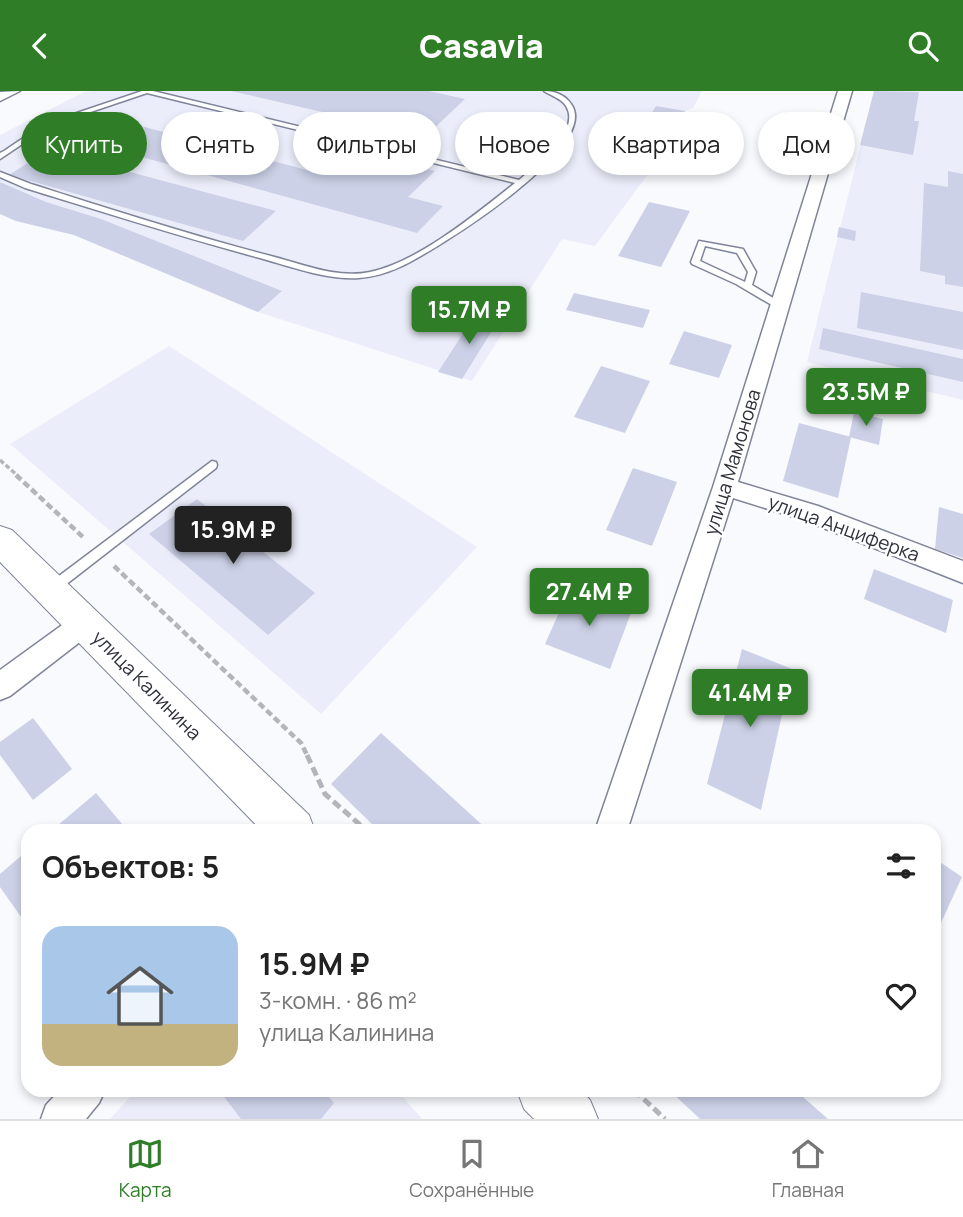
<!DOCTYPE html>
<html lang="ru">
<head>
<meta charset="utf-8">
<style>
	:root { --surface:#fff; --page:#f6f6f6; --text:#222; --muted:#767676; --line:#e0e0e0; --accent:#2f7e27 }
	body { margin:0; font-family:Manrope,sans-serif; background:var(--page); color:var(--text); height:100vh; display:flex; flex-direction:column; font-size:26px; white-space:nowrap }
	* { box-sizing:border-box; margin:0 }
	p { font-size:23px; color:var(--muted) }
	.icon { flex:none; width:38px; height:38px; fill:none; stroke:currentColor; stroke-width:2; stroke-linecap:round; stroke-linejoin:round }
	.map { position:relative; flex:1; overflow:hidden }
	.side { position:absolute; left:21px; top:733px; width:920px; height:273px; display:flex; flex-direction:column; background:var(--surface); border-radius:21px; box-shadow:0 4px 10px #0003 }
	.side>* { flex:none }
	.banner { position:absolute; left:21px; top:21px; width:922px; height:63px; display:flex; gap:14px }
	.price { position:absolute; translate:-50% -60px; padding:0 16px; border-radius:7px; background:var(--accent); color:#fff; font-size:23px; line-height:46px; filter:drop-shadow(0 2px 4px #0008) }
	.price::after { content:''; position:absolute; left:50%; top:42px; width:21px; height:16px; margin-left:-10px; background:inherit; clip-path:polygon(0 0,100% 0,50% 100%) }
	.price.active { background:#222; color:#fff }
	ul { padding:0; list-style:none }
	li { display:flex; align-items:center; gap:21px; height:175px; padding:0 21px }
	li span { display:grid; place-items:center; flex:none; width:196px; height:140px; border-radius:21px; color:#555 }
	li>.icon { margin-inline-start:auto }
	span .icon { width:84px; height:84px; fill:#fffc; stroke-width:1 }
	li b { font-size:30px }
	h2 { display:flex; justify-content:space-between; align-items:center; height:84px; padding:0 21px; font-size:30px }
	.tag { padding:0 24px; border-radius:32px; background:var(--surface); box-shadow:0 4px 10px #0003; font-size:24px; line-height:63px }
	.tag.active { background:var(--accent); color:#fff }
	header { display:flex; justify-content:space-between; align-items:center; height:91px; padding:0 21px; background:var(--accent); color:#fff; font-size:32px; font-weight:800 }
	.tab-bar { display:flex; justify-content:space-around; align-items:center; height:98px; border-top:2px solid var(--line); background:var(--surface); font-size:19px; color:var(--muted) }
	.tab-bar a { display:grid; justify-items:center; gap:4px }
	.tab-bar .active { color:var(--accent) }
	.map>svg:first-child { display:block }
	.built { fill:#ebeefa }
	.building { fill:#ccd1e7 }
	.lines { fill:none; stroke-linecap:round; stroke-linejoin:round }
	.service-casing { stroke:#7f8498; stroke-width:3 }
	.minor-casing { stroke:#7f8498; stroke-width:3 }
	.secondary-casing { stroke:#7f8498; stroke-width:2 }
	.path-far2 { stroke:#b4b5bb; stroke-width:3.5; stroke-dasharray:5 2.5; stroke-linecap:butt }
	.path-far1 { stroke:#b4b5bb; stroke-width:4.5; stroke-dasharray:7 3.5; stroke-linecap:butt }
	.path { stroke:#b4b5bb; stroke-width:5; stroke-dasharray:9 4.5; stroke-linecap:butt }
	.service { fill:#fff; fill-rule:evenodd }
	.minor { fill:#fff; fill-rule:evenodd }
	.secondary { fill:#fff; fill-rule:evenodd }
	.labels { text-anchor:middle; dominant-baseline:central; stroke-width:5; stroke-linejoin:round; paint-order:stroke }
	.street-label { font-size:19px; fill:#2f3139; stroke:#fff }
</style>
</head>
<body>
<header><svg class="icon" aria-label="back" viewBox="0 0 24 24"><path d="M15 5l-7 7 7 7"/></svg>Casavia<svg class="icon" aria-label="search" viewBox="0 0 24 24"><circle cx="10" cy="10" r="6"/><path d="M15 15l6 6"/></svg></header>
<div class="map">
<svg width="963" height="1028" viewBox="0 0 963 1028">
	<rect width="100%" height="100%" fill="#f9fafe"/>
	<g class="built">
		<path d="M94,0H702L693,17L685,20L654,75L595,155L562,148L472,290L258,221L74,144L16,130L0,123V44L84,1Z"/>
		<path d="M874,0H963V309L807,271Z"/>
		<path d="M169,255L477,456L321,623L10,353Z"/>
		<path d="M136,999H397L422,1028H110Z"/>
	</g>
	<g class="building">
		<path d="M231,0H429L465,8L426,45Z"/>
		<path d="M874,0L919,1L914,30H919L913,64L860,54Z"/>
		<path d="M656,15L685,20L654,75L623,69Z"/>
		<path d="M103,25L326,84L354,60L435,80L408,106L443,115L417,142L69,46Z"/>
		<path d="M48,59L276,120L243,150L9,84Z"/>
		<path d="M948,80L963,83V196L945,193V185L920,180L924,92L948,96Z"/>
		<path d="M0,91L46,111L101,128L282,200L258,221L74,144L16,130L0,123Z"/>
		<path d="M649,111L690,120L661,176L618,165Z"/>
		<path d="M839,136L856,140L855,150L837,146Z"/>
		<path d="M861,201L963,221V259L857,237Z"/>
		<path d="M574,202L650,219L643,237L566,219Z"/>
		<path d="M477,221L500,227L462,288L438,281Z"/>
		<path d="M823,237L963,268V291L819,258Z"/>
		<path d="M684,240L732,254L719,287L669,273Z"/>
		<path d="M601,275L650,290L625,342L574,326Z"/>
		<path d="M854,321L883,328L879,354L849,346Z"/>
		<path d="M799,332L851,346L838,407L783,390Z"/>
		<path d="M633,377L677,391L652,455L606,439Z"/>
		<path d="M197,408L315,502L268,544L149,443Z"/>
		<path d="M939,416L963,423V467L935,458Z"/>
		<path d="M874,478L953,509L946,542L864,508Z"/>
		<path d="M570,497L632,519L610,578L545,553Z"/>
		<path d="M742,558L792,578L761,719L707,693Z"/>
		<path d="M33,627L72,678L33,709L0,664V651Z"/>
		<path d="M381,642L489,740H379L331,693Z"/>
		<path d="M96,702L128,740H51Z"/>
		<path d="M28,759V836L0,796V783Z"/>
		<path d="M934,767L962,786L934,847Z"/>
		<path d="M219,999H323L334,1012L321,1028H241Z"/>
		<path d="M669,999H795L828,1028H700Z"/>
	</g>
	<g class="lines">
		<defs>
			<g id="service">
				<path d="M142,0H153L519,89C535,75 582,40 566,15C561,7 551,5 544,0C555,0 565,4 571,13C603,56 433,161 400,176C387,182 373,186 359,187C326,189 292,176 260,167C181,146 103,121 25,97L0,86V81L31,93C110,118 190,144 271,165C302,173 337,188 370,181C418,171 476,123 515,92L147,2L49,35L0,68V62L4,60L44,33Z"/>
				<path d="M699,150L743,158L756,181L752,194L783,213V217H777L736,193L692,173L691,171ZM705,155L737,162L748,181L745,191L700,170Z"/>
				<path d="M212,370L216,371L217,374L216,377L55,502H47L45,498L47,494Z"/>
			</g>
			<g id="minor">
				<path d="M20,0L0,10V1Z"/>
				<path d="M838,0H852L738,391L818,415L963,470V492L803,429L733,407L627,740H595L713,396Z"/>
				<path d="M85,520L94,524L98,532L94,540L10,605L0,609V579L76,524Z"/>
				<path d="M60,999H105L99,1012L86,1028H41L46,1014Z"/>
			</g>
			<g id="secondary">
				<path d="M0,435L12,439L309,724L315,740H262L0,471Z"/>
				<path d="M517,999H581L590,1009L598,1028H534L524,1018Z"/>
			</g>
		</defs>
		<use href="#service" class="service-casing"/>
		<use href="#minor" class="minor-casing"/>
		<use href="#secondary" class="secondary-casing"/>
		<path class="path-far2" d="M0,369L18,385"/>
		<g class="path-far1">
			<path d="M16,384L84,447"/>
			<path d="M114,475L301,652L308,666"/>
		</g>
		<g class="path">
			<path d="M307,664L325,703L367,740"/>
			<path d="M634,999L665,1028"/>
		</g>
		<use href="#service" class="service"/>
		<use href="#minor" class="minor"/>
		<use href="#secondary" class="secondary"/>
	</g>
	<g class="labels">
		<g class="street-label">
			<text transform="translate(732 371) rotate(-73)">улица Мамонова</text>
			<text transform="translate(844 437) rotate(20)">улица Анциферка</text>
			<text transform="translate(147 594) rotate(45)">улица Калинина</text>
		</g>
	</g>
</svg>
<b class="price" style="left:469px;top:255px">15.7M ₽</b>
<b class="price" style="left:866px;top:337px">23.5M ₽</b>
<b class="price active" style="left:233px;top:475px">15.9M ₽</b>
<b class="price" style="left:589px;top:537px">27.4M ₽</b>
<b class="price" style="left:750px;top:638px">41.4M ₽</b>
<div class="banner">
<a class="tag active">Купить</a>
<a class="tag">Снять</a>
<a class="tag">Фильтры</a>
<a class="tag">Новое</a>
<a class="tag">Квартира</a>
<a class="tag">Дом</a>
</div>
<section class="side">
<h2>Объектов: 5<svg class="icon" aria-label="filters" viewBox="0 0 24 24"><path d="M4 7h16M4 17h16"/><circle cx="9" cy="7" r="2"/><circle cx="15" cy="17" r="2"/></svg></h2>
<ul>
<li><span style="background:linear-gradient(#a9c7e8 70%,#c2b280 0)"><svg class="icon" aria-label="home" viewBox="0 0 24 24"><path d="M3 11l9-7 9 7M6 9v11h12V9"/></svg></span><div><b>15.9M ₽</b><p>3-комн. · 86 m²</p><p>улица Калинина</p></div><svg class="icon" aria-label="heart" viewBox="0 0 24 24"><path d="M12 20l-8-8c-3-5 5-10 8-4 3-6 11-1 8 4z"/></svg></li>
</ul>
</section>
</div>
<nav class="tab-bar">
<a class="active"><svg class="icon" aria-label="map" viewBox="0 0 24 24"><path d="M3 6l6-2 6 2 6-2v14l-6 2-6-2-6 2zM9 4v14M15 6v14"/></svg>Карта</a>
<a><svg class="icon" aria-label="saved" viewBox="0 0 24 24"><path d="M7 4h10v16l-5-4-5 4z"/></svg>Сохранённые</a>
<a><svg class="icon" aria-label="home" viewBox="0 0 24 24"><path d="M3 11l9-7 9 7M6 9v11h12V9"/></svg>Главная</a>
</nav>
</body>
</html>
